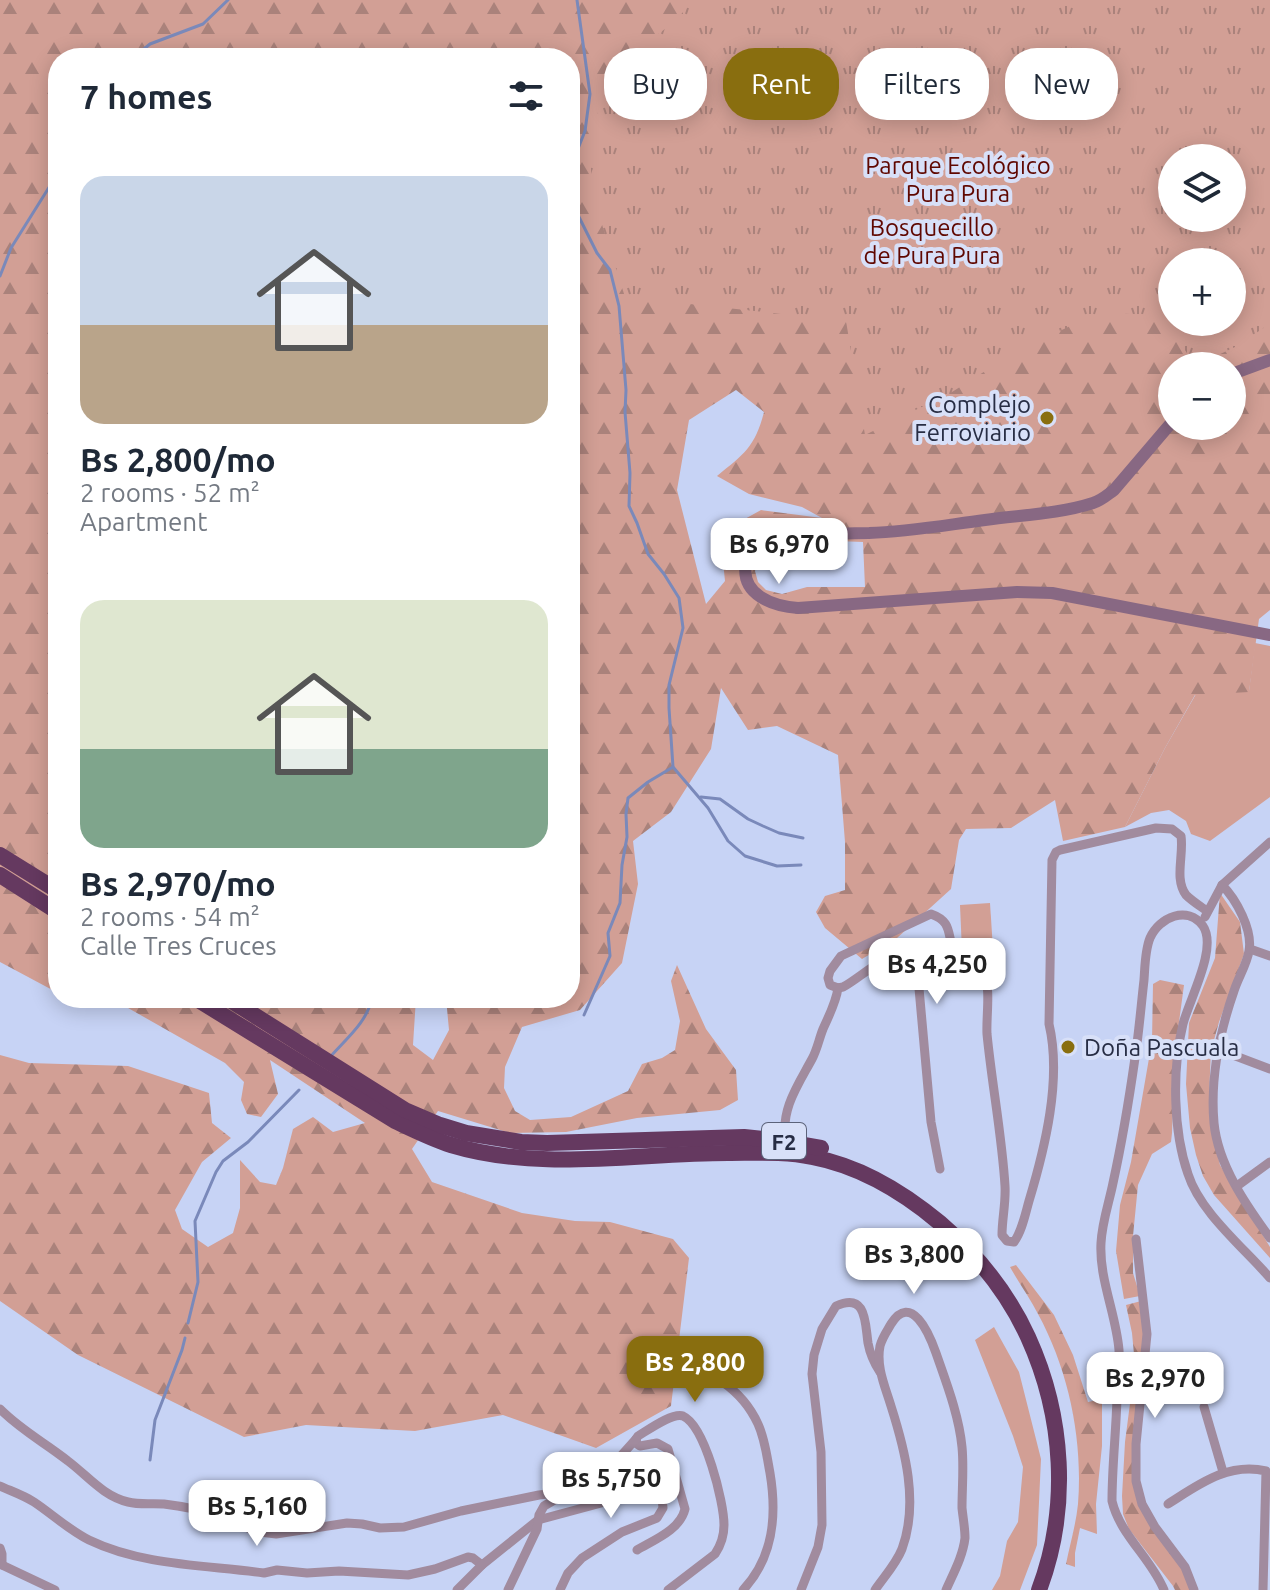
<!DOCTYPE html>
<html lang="en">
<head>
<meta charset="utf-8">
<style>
	:root { --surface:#fff; --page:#f2f2f3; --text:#1f2937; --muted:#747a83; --accent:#896e0f }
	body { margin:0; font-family:Ubuntu,sans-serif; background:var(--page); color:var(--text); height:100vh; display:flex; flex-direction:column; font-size:30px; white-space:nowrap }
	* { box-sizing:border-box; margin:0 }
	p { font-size:26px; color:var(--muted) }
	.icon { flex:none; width:44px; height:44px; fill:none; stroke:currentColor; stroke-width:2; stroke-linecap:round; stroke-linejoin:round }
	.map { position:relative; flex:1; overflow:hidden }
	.sheet { position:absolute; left:48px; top:48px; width:532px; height:960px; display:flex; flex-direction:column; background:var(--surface); border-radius:32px; box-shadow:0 4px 20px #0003 }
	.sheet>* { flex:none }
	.hud { position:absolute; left:604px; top:48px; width:546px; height:72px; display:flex; gap:16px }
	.tools { position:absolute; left:1158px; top:144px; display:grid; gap:16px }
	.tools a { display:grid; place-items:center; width:88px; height:88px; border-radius:50%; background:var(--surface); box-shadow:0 4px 20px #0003; font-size:40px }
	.price { position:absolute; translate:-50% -68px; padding:0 18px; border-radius:16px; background:#fff; color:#222; font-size:26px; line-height:52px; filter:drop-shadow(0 2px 4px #0008) }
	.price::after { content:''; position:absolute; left:50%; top:48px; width:24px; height:18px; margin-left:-12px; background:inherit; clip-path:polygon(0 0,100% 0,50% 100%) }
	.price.selected { background:var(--accent); color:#fff }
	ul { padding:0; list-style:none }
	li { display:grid; align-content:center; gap:16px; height:424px; padding:0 32px }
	li span { display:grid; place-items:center; height:248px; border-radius:24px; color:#555 }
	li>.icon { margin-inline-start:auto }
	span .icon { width:144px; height:144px; fill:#fffc; stroke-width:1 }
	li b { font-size:34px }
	h2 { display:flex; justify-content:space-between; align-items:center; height:96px; padding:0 32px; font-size:34px }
	.tag { padding:0 28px; border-radius:32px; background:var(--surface); box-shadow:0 4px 20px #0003; font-size:28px; line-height:72px }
	.tag.selected { background:var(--accent); color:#fff }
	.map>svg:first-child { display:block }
	.grass { fill:#d29f95 }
	.forest { fill:url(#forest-firs); fill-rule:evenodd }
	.park { fill:url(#park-tufts); fill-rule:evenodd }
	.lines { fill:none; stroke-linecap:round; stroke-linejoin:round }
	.stream { stroke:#7a89ba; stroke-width:3 }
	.street { stroke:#a18b9e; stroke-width:9 }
	.secondary { stroke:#886883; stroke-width:12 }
	.highway { stroke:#653960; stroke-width:16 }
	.poi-dot { fill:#896e0f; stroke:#d8e0f8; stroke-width:3 }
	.labels { text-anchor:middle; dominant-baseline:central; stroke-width:8; stroke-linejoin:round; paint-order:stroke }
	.shield { fill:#d8e0f8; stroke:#5c637a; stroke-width:2 }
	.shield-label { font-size:22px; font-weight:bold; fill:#272d44 }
	.park-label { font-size:24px; fill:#5f0700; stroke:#d8e0f8 }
	.poi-label { font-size:24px; fill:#272d44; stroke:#d8e0f8; text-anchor:end }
</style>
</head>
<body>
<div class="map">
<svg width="1270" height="1590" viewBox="0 0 1270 1590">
	<defs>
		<pattern id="forest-firs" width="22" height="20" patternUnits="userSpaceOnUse" patternTransform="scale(2)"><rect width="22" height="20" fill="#d29f95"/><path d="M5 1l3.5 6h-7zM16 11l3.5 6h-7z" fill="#aa827b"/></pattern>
		<pattern id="park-tufts" width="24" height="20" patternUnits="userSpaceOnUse" patternTransform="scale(2)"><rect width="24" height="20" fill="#d29f95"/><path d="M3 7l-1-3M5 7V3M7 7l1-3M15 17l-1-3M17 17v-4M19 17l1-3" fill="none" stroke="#aa827b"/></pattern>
	</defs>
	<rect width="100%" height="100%" fill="#c7d3f5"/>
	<g class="grass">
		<path d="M1255,643L1270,646V797L1210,841L1191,834L1186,821L1169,810L1151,813L1125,827L1165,748L1196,694L1249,691Z"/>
		<path d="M990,903L993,949L962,951L960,905Z"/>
		<path d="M994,1327L1019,1372L1041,1459L1037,1545L1020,1590H992L1000,1576L1007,1541L1018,1522L1023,1467L1013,1436L975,1340Z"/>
	</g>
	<g class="forest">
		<path d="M0,0H1270V610L1259,619L1249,692L1195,695L1165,748L1125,827L1063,841L1055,800L1011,828L966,829L959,840L951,889L897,938L862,959L825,928L816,912L825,896L845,890V842L838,755L777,726L748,730L721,688L711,749L671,812L633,841L638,884L622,963L580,1010L522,1027L505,1067L504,1088L515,1111L530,1120L571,1117L628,1091L642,1064L662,1058L675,1050L680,1021L671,981L677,965L706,1029L736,1070L738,1100L720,1110L637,1118L566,1132L510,1133L438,1111L412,1149L432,1182L522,1213L575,1221L610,1222L673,1239L689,1258L671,1406L596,1448L503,1415L415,1431L306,1425L244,1437L78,1355L0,1301V1055L29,1063L128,1066L209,1093L212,1123L231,1138L202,1162L175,1210L182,1229L208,1247L233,1233L240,1208V1160L260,1182L276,1185L283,1168L293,1129L313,1117L333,1132L365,1123L270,1060L278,1094L261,1117L247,1114L241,1100L244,1082L225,1063L114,1000L67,998H416L413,1045L433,1060L449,1030L446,998H570V58H58V993L0,962ZM1172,158H1232V218H1172ZM1172,262H1232V322H1172ZM1172,366H1232V426H1172ZM736,390L764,412C755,447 744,454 717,476L749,494L802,507L822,518L761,510L734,525L722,552L725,581L706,604L677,490L689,420ZM786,539L863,542L865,587H807L782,594L766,590L758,582L755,571C761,554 769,546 786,539Z"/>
		<path d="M1220,893L1240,922L1244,954L1219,1022L1211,1051L1209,1096L1213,1135L1220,1165L1270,1247V1258L1214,1195L1203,1176L1196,1155L1190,1128L1186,1084L1189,1023L1215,958Z"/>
		<path d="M1160,980L1184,985L1175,1052L1172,1133L1171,1142L1152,1154L1138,1185L1133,1236V1273L1140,1296L1124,1299L1116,1251L1120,1205L1131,1162L1152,1041L1153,984Z"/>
		<path d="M1016,1265L1054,1315L1073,1355L1088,1402L1102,1399V1446L1096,1504L1097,1534L1080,1528L1075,1553V1567L1066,1564C1070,1544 1076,1524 1078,1504C1083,1440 1069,1371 1038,1314C1030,1298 1019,1283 1010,1267Z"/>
		<path d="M1145,1300L1139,1444V1492L1195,1590H1175L1173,1586L1129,1529L1123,1514L1122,1496L1125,1442L1135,1365L1132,1333L1126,1305Z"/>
	</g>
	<path class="park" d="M694,0H1270V332L1265,327L1235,347L1195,366L1163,315L1098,313L1017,351L952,392L865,435L846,321L625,297L592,193L590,144L599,106L622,72L647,43L675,21ZM1172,158H1232V218H1172ZM1172,262H1232V322H1172Z"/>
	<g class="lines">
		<g class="stream">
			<path d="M133,58L150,44L203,24L228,0"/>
			<path d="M570,169L585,131L590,94L577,0"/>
			<path d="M570,199L597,253L610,270L619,306L626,390L625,412L630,473L629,506L637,523L648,554L664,574L679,598L683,628L669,685V708L673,767L708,808L728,841L745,856L777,866L801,865"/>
			<path d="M0,276L11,248L58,173"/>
			<path d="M701,797L720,799L748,819L763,826L779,833L803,838"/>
			<path d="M584,1015L610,956L608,933L620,903L622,865L627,837L626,814L628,798L648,782L673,767"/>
			<path d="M331,1056C347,1038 367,1022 372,998"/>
			<path d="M188,1323L198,1282L195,1221L216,1172L223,1161L248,1142L299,1090"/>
			<path d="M150,1460L155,1420L182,1350L185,1338"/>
		</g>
		<g class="street">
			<path d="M1222,885C1236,899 1253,930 1249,951C1247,964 1238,978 1234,991C1219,1034 1210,1078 1214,1123C1218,1165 1246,1205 1270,1238"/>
			<path d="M1205,917L1222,885L1270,842"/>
			<path d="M1250,949L1270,956"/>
			<path d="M1217,1049L1270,1069"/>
			<path d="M786,1141C780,1110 798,1085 812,1059C817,1050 819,1039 823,1029C829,1015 836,1003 838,988"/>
			<path d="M940,1169L931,1122L917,966L914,960C887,948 865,975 843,987L838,988L830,985L828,978L830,971L841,956L931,914C954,922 946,936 955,953C962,964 978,961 984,973C991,989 986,1017 987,1034C992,1085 1002,1136 1005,1186C1006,1203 1002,1219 1002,1235L1007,1241L1014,1242C1022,1231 1025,1215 1029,1201C1045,1148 1062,1079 1049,1024L1052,860L1056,852L1060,850L1156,828L1172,829L1181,836C1184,855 1174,879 1186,895C1192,901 1200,906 1207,911"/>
			<path d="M1237,1186L1270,1162"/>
			<path d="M1136,1239L1147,1334L1136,1444V1481L1142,1504L1155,1527L1185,1567L1194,1590"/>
			<path d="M670,1362C708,1367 742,1389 758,1424C765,1439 767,1457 770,1473C777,1515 774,1557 743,1590"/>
			<path d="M1204,1407L1223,1472"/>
			<path d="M0,1409C22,1431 44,1442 68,1461C88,1476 103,1496 128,1502C140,1505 152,1503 164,1504C180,1506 197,1509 212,1514C235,1521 252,1533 276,1534L347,1523L362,1524L380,1528L404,1527L461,1511L539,1495L556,1493L563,1496"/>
			<path d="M0,1486C11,1491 23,1495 34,1502C52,1514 69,1530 89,1540C143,1566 207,1565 264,1573L277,1570L307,1573L339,1571L408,1575L435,1569L468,1557L473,1558L482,1565"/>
			<path d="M1168,1504C1198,1485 1228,1462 1266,1471L1263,1590"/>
			<path d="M0,1548L2,1554V1565"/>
			<path d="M637,1550C654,1540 680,1530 685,1509L668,1449L657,1443L640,1446L637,1444L636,1439L638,1436C648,1430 673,1412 683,1416C705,1426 724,1502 724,1525C724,1535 721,1545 715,1554L668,1590"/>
			<path d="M0,1564L55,1590"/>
			<path d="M457,1590L482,1565L538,1520L605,1502L618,1492L633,1486L643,1484L655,1488L662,1497L663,1508L657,1518L622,1532L582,1558L568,1573L560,1590"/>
			<path d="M508,1590L537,1529L539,1515L544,1506L611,1467L636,1439"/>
			<path d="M801,1590L818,1547L822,1525L821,1452L812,1374L814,1355L822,1329L836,1306C867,1292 865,1323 868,1343C870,1354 874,1363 880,1372"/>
			<path d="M875,1590C884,1577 896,1564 902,1549C919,1503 905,1450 891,1406C885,1386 876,1367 880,1346C882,1338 887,1331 891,1324C911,1292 929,1333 936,1353C946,1382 959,1415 962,1447C964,1467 962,1488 962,1508C963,1518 965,1528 965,1538C963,1556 953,1574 946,1590"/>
			<path d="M1164,1590C1151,1558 1120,1535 1112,1501C1112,1467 1116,1433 1117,1398C1118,1382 1120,1366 1119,1350C1116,1314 1099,1279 1101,1243C1102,1222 1109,1203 1113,1183C1122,1142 1129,1100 1135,1058C1139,1032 1141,1006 1144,980C1145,966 1145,950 1150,938C1159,917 1188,905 1203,926C1218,948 1189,1000 1183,1024C1172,1069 1173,1131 1188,1174C1200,1212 1243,1247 1270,1278"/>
		</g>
		<g class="secondary">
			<path d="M1232,374L1270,360"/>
			<path d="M1172,422L1114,490C1107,495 1102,500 1093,503C1059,514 1020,515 985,520C946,525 908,532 869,533C855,533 840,534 826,533C807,532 777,522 760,536C753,543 748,554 746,563C740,595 773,606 798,608L1017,592L1052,593L1270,635"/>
		</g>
		<g class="highway">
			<path d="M0,855L58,891"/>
			<path d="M0,875L58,912"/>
			<path d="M195,998L395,1121C414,1130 432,1139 451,1145C541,1172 636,1153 728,1153C755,1153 785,1151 812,1157C860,1166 903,1192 940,1223C976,1254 1008,1293 1028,1337C1064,1416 1070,1508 1039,1590"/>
			<path d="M227,998L405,1110L440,1125L466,1133L521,1142L547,1143L744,1137L781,1141L821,1148"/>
		</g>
	</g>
	<g class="poi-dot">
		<circle cx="1047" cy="418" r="8"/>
		<circle cx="1068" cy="1047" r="8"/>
	</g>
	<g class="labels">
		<rect class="shield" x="762" y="1123" width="44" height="36" rx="6"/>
		<g class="shield-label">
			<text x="784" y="1141">F2</text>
		</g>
		<g class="park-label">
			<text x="958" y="165">Parque Ecológico<tspan x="958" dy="28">Pura Pura</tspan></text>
			<text x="932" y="227">Bosquecillo<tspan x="932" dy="28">de Pura Pura</tspan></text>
		</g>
		<g class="poi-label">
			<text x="1031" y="404">Complejo<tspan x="1031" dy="28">Ferroviario</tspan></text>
			<text x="1084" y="1047" text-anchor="start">Doña Pascuala</text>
		</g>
	</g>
</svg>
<div class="tools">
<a><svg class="icon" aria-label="layers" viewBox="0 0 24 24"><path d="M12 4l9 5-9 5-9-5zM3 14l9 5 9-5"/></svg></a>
<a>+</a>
<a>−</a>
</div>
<b class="price" style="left:779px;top:586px">Bs 6,970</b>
<b class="price" style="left:937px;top:1006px">Bs 4,250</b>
<b class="price" style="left:914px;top:1296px">Bs 3,800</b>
<b class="price selected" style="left:695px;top:1404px">Bs 2,800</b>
<b class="price" style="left:1155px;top:1420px">Bs 2,970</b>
<b class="price" style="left:611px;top:1520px">Bs 5,750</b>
<b class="price" style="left:257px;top:1548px">Bs 5,160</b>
<div class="hud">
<a class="tag">Buy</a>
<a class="tag selected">Rent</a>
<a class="tag">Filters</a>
<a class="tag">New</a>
</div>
<section class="sheet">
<h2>7 homes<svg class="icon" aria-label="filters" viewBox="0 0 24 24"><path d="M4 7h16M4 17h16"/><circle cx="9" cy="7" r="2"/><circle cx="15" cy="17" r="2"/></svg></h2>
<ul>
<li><span style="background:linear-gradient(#c9d6e8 60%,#b9a48a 0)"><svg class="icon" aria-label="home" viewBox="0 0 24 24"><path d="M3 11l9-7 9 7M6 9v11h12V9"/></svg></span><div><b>Bs 2,800/mo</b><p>2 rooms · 52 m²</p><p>Apartment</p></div></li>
<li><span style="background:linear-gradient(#dfe7d0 60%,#7fa58c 0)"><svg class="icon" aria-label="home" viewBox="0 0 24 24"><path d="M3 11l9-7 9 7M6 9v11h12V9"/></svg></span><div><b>Bs 2,970/mo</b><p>2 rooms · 54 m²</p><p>Calle Tres Cruces</p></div></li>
</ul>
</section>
</div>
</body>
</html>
